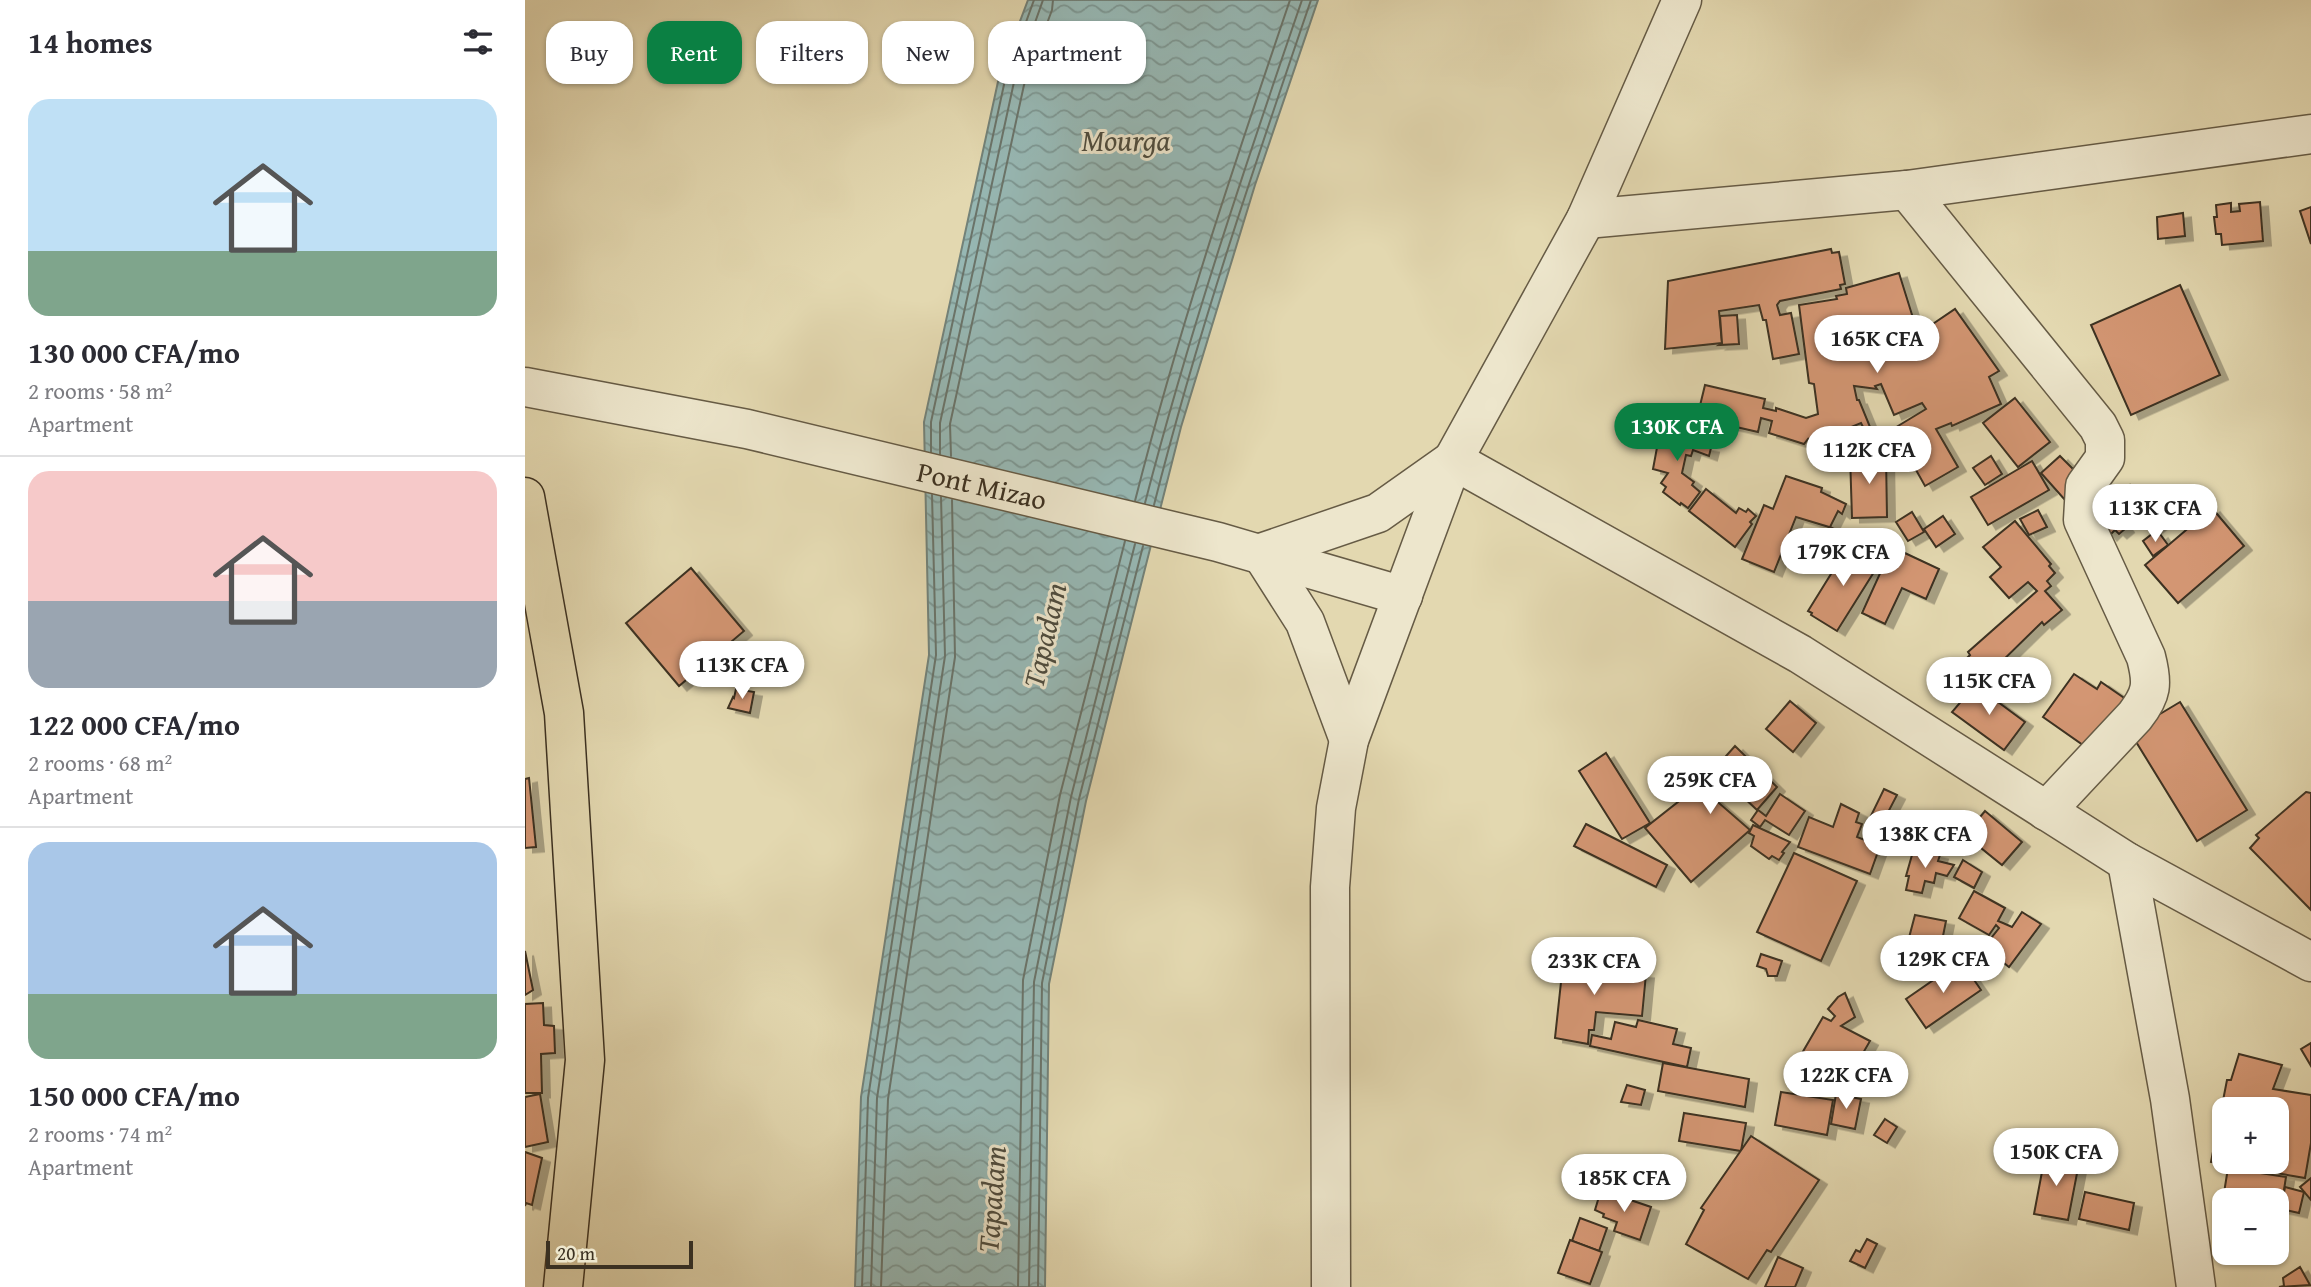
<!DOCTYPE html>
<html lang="en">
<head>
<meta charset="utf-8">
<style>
	:root { --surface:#fff; --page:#f2f2f3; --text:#2b2b33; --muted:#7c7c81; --line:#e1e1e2; --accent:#0b8043 }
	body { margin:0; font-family:"Gentium Book Plus",serif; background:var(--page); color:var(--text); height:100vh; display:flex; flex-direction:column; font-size:26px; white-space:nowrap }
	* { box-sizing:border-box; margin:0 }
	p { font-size:23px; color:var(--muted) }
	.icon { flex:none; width:38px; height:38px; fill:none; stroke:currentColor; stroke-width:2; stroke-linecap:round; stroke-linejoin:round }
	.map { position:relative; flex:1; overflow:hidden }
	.drawer { display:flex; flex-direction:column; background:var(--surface); width:525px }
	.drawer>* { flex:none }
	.guide { position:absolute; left:21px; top:21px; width:665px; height:63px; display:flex; gap:14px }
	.controls { position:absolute; left:1687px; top:1097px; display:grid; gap:14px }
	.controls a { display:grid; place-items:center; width:77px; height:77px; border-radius:14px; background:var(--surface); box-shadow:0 2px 5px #0004; font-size:35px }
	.scale { position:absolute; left:21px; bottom:18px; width:147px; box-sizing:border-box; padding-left:7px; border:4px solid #3c3121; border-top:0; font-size:19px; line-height:24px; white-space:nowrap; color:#3c3121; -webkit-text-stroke:5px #ede6cc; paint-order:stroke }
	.price { position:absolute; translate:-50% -60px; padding:0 16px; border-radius:24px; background:#fff; color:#222; font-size:23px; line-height:46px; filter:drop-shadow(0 2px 4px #0008) }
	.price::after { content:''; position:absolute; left:50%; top:42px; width:21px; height:16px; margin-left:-10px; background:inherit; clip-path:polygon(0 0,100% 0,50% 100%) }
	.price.selected { background:var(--accent); color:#fff }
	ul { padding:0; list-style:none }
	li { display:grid; align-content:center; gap:14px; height:371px; padding:0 28px }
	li+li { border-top:2px solid var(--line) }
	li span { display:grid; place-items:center; height:217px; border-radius:21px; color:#555 }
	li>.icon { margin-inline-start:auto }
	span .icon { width:126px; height:126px; fill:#fffc; stroke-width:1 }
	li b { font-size:30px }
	h2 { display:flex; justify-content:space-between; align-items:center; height:84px; padding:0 28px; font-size:30px }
	.pill { padding:0 24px; border-radius:21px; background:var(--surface); box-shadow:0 2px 5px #0004; font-size:24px; line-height:63px }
	.pill.selected { background:var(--accent); color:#fff }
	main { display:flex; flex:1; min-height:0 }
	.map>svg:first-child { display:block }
	.water { fill:url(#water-waves); stroke:#738279; stroke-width:2 }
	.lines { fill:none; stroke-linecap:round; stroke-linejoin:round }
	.shore { stroke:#6a746a; stroke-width:2 }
	.building { fill:#d39673; stroke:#3c3121; stroke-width:2; fill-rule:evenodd; filter:url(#shadow) }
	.minor-casing { stroke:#665b45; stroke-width:41 }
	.primary-casing { stroke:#3c3121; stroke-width:41 }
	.minor { stroke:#ede6cc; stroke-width:38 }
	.primary { stroke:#e3d8b0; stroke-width:38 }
	.labels { text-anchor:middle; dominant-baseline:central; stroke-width:6; stroke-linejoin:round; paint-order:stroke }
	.street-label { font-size:28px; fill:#3c3121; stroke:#ede6cc }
	.water-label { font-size:30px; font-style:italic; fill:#4e4c3e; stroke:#ede6cc }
</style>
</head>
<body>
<main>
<section class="drawer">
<h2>14 homes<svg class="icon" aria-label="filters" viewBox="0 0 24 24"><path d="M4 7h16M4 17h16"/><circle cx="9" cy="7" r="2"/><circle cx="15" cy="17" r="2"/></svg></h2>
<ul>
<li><span style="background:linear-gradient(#bfe0f5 70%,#7fa58c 0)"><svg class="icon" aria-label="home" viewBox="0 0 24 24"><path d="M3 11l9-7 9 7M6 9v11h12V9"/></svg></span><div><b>130 000 CFA/mo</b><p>2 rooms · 58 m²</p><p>Apartment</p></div></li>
<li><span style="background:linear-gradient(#f6c9c9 60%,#9aa5b1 0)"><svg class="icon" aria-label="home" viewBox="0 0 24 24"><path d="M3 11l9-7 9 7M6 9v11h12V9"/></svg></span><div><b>122 000 CFA/mo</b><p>2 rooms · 68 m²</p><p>Apartment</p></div></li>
<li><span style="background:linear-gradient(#a9c7e8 70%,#7fa58c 0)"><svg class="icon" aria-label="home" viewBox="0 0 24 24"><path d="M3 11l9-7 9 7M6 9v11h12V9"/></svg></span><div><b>150 000 CFA/mo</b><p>2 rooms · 74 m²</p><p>Apartment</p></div></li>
</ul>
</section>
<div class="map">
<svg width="1786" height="1287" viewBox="0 0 1786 1287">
	<defs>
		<pattern id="water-waves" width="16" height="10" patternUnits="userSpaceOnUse" patternTransform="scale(1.75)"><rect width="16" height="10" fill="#97b8b4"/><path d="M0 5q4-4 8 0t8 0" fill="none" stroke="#7c9692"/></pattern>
		<filter id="shadow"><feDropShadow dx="8" dy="4.5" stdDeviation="0" flood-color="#0004"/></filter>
	</defs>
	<rect width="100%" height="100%" fill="#e3d8b0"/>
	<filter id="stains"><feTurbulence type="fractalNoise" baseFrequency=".00286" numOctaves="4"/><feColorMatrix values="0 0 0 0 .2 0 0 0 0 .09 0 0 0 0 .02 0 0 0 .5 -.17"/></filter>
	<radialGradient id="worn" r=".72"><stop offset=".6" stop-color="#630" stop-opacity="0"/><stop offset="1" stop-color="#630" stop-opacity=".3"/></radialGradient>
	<path class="water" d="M503,0H793L730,185L656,427L561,801L524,984L520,1287H330L336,1097L404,655L399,422L474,77Z"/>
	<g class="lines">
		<g class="shore">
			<path d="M406,452V422L480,80L509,0"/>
			<path d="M415,454V423L489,82L518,0"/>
			<path d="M426,456L425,424L499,85L527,10L528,0"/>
			<path d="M610,501C653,331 709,165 765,0"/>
			<path d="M620,503C664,333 720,166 777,0"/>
			<path d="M629,505C672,334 729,167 786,0"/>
			<path d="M337,1287L343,1098L411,655L407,495"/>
			<path d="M346,1287L352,1098L420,656L416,497"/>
			<path d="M356,1287L363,1099L430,657L427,500"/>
			<path d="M493,1287L498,980L535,795L600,541"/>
			<path d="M504,1287L509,982L546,797L610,544"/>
			<path d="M513,1287L517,983L554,799L618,546"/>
		</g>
	</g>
	<g class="building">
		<path d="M1735,202L1738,241L1697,245L1696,234H1691L1689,217H1692L1691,205L1706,203V212L1715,211L1714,204Z"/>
		<path d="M1786,207V244L1775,211Z"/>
		<path d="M1658,213L1660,236L1633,239L1632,217Z"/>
		<path d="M1306,249L1307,253L1314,252L1320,284L1315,285L1316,289L1255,301L1252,305L1255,315L1266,313L1274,354L1248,359L1241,320H1238L1234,305L1194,311L1197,343L1140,349L1143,281Z"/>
		<path d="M1374,273L1393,334L1430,309L1474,371L1464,377L1476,404L1427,426L1426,423L1411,429L1433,467L1400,486L1368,429L1401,409L1397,403L1369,415L1356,384L1350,386L1352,389L1329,386L1332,400H1334L1345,427L1339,429L1336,423L1304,436L1305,440L1286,447L1283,439L1279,444L1244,433L1247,421L1236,418L1233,432L1172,418L1180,385L1240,399L1238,408L1251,411V408L1281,418L1293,414L1289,384L1284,383L1274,305L1312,299L1311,296L1322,294L1321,288Z"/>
		<path d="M1655,285L1695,375L1606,415L1566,325Z"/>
		<path d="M1212,315L1214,344L1194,345L1197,343L1195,316Z"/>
		<path d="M1490,398L1525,442L1493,467L1458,423Z"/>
		<path d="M1136,426L1165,432V436L1177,439L1175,446L1186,448L1184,456L1168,450L1166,456L1161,455L1157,473L1169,482L1167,485L1175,492L1163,508L1156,503L1155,505L1138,492L1141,487L1136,483L1143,473L1128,469Z"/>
		<path d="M1361,454L1362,517L1327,518L1325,455Z"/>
		<path d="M1466,456L1477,474L1460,485L1448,468Z"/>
		<path d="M1535,456L1553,474L1540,500L1516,473Z"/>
		<path d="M1507,461L1524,490L1463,525L1446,497Z"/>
		<path d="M1261,476L1297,488L1296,492L1321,504L1317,514L1313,511L1305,527L1323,536L1318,547L1299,541L1304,527L1271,517L1249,572L1217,559L1239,505L1248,509Z"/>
		<path d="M1605,485L1637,522L1627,530L1616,516L1611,520L1602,511L1597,515L1602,520L1598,524L1601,528L1594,534L1590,530L1584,536L1571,520L1593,500L1592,498Z"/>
		<path d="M1181,489L1211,513L1214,508L1221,512L1223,509L1231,516L1225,522L1227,524L1210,547L1164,511Z"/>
		<path d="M1687,508L1719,546L1653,603L1620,565Z"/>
		<path d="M1513,510L1522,527L1504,535L1495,519Z"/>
		<path d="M1387,512L1399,532L1383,541L1371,522Z"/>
		<path d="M1418,516L1430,534L1411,547L1399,529Z"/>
		<path d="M1490,521L1526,564L1524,566L1530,573L1522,581L1526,586L1520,591L1537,610L1519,625L1517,622L1465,673L1463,672L1455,678L1453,676L1443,688L1428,672L1445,655L1443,652L1512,591L1503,582L1484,598L1465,577L1476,567L1458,547Z"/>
		<path d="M1627,534L1630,538L1635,534L1643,545L1628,556L1618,541Z"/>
		<path d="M1324,545L1354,564L1312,631L1286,615L1287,613L1283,611Z"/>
		<path d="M1367,547L1414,569L1401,599L1377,588L1360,624L1337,613Z"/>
		<path d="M166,568L219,631L154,686L101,623Z"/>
		<path d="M1549,674L1572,689L1576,682L1605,702L1568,752L1518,717Z"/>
		<path d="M1450,685L1500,722L1479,750L1427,712Z"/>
		<path d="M211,689L229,692L225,713L203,708L208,697L209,698Z"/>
		<path d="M1265,701L1291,723L1268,752L1241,729Z"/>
		<path d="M1655,702L1722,810L1672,841L1605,732Z"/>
		<path d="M1210,746L1252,787L1232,810L1215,794L1213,796L1199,784L1187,797L1225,830L1166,882L1120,828L1177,783Z"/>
		<path d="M1081,753L1125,823L1097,839L1054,771Z"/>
		<path d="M4,778L11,847L0,848V779Z"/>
		<path d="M1359,789L1372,795L1360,818L1375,825L1367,842L1340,828Z"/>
		<path d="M1781,792L1786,793V910L1725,848L1734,838L1731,835Z"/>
		<path d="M1255,794L1280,811L1264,835L1240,820L1235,827L1226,820L1233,810L1241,816Z"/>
		<path d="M1316,804L1334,813L1331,822L1337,824L1332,837L1355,846L1345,874L1273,847L1284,817L1308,827Z"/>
		<path d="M1460,811L1497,842L1477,865L1440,835Z"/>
		<path d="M1061,824L1142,865L1131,887L1049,846Z"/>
		<path d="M1228,825L1265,842L1257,852L1259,853L1254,860L1247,856L1244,859L1226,846L1229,836L1224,833Z"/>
		<path d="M1389,848L1415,855L1413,861L1429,865L1422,876L1411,873L1409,883L1400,881L1397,893L1381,890L1384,876H1381Z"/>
		<path d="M1269,853L1332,881L1296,961L1232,932Z"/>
		<path d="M1438,860L1457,872L1449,888L1429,877Z"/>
		<path d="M1449,891L1480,908L1473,921L1478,923L1487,927L1497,912L1516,924L1484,967L1459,947L1474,928L1471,925L1464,935L1434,918Z"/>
		<path d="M1390,915L1421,921L1414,956L1381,949Z"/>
		<path d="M1040,945L1052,947L1050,966L1121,974L1117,1016L1071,1012L1069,1030H1064L1063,1044L1030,1038Z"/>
		<path d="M0,951L8,990L0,995Z"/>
		<path d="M1236,954L1257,961L1252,976H1243L1241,969L1232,966Z"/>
		<path d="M1436,961L1456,990L1401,1028L1381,999Z"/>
		<path d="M1320,993L1330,1017L1316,1026L1345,1041L1315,1093L1269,1067L1298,1017L1306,1021L1310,1016L1303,1009L1313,997Z"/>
		<path d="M18,1003L19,1025L29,1026L30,1053L16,1054L17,1093H0V1004Z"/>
		<path d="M1113,1020L1152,1029L1148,1044L1166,1048L1162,1067L1065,1046L1067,1035L1086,1039L1090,1022L1111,1027Z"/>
		<path d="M1786,1043V1066L1776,1049Z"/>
		<path d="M1714,1054L1757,1065L1748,1089L1786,1095V1143L1780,1178L1686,1162L1702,1080H1706ZM1699,1110H1752V1162H1699Z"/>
		<path d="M1138,1063L1224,1079L1220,1107L1133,1091Z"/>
		<path d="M1269,1070L1285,1076L1279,1091L1263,1085Z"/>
		<path d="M1102,1085L1120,1090L1116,1105L1096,1102Z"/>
		<path d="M1256,1092L1308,1100L1302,1135L1250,1125Z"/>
		<path d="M15,1094L23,1142L0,1147V1097Z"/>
		<path d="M1311,1094L1336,1099L1330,1129L1306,1124Z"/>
		<path d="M1159,1113L1221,1123L1216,1151L1154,1141Z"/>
		<path d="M1360,1119L1372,1127L1362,1143L1349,1135Z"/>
		<path d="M1226,1136L1294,1180L1246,1252L1242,1250L1223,1279L1161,1244L1179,1210L1176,1208Z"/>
		<path d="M0,1152L17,1158L7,1205L1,1203L0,1206Z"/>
		<path d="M1520,1156L1554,1163L1543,1220L1509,1214Z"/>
		<path d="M1703,1168L1761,1177L1756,1209L1752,1208V1200L1698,1199Z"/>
		<path d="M1786,1178V1200L1775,1187Z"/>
		<path d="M1760,1187L1779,1192L1774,1213L1756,1209Z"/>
		<path d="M1076,1190L1126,1207L1115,1240L1089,1231L1092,1222L1078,1217L1079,1214L1070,1210Z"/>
		<path d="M1560,1192L1609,1203L1604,1230L1554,1219Z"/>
		<path d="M1055,1218L1082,1228L1074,1251L1047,1241Z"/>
		<path d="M1342,1239L1352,1244L1340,1268L1325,1261L1331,1250L1335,1252Z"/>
		<path d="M1045,1240L1077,1252L1065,1284L1033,1273Z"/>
		<path d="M1253,1257L1278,1268L1270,1287H1240Z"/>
		<path d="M1775,1267L1785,1285L1754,1287L1759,1286L1758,1278Z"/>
	</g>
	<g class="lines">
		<defs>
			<g id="minor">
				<path d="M1382,190L1573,426L1580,440V458L1560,486L1558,520L1621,657C1628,684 1627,694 1610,716L1521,811"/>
				<path d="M1061,219L1382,190L1786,134"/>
				<path d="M0,387L222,429L693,542L878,596"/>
				<path d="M928,460L1275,654L1602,862L1786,962"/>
				<path d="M824,740L780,622L736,553L853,513L928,460"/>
				<path d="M1602,862L1645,1099L1671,1287"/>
				<path d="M806,1287L805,887L811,808L824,740L928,460L1061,219L1157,0"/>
			</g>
			<path id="primary" d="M0,497L39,713L60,1060L38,1287"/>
		</defs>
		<use href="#minor" class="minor-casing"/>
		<use href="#primary" class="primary-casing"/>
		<use href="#minor" class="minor"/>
		<use href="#primary" class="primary"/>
	</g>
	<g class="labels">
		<g class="street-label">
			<text transform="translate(457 485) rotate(13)">Pont Mizao</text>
		</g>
		<g class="water-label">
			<text x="601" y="140">Mourga</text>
			<text transform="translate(519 635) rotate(-77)">Tapadam</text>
			<text transform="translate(466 1199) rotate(-86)">Tapadam</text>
		</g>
	</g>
	<rect width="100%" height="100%" filter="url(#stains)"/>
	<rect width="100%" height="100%" fill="url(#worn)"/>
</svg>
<div class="controls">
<a>+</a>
<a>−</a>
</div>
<div class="scale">20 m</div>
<b class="price" style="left:1352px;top:375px">165K CFA</b>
<b class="price selected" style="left:1152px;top:463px">130K CFA</b>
<b class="price" style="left:1344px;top:486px">112K CFA</b>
<b class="price" style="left:1630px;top:544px">113K CFA</b>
<b class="price" style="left:1318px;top:588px">179K CFA</b>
<b class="price" style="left:217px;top:701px">113K CFA</b>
<b class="price" style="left:1464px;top:717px">115K CFA</b>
<b class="price" style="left:1185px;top:816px">259K CFA</b>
<b class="price" style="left:1400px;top:870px">138K CFA</b>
<b class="price" style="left:1418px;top:995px">129K CFA</b>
<b class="price" style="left:1069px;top:997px">233K CFA</b>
<b class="price" style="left:1321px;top:1111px">122K CFA</b>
<b class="price" style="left:1531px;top:1188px">150K CFA</b>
<b class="price" style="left:1099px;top:1214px">185K CFA</b>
<div class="guide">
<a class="pill">Buy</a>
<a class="pill selected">Rent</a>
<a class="pill">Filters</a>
<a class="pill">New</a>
<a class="pill">Apartment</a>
</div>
</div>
</main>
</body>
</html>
